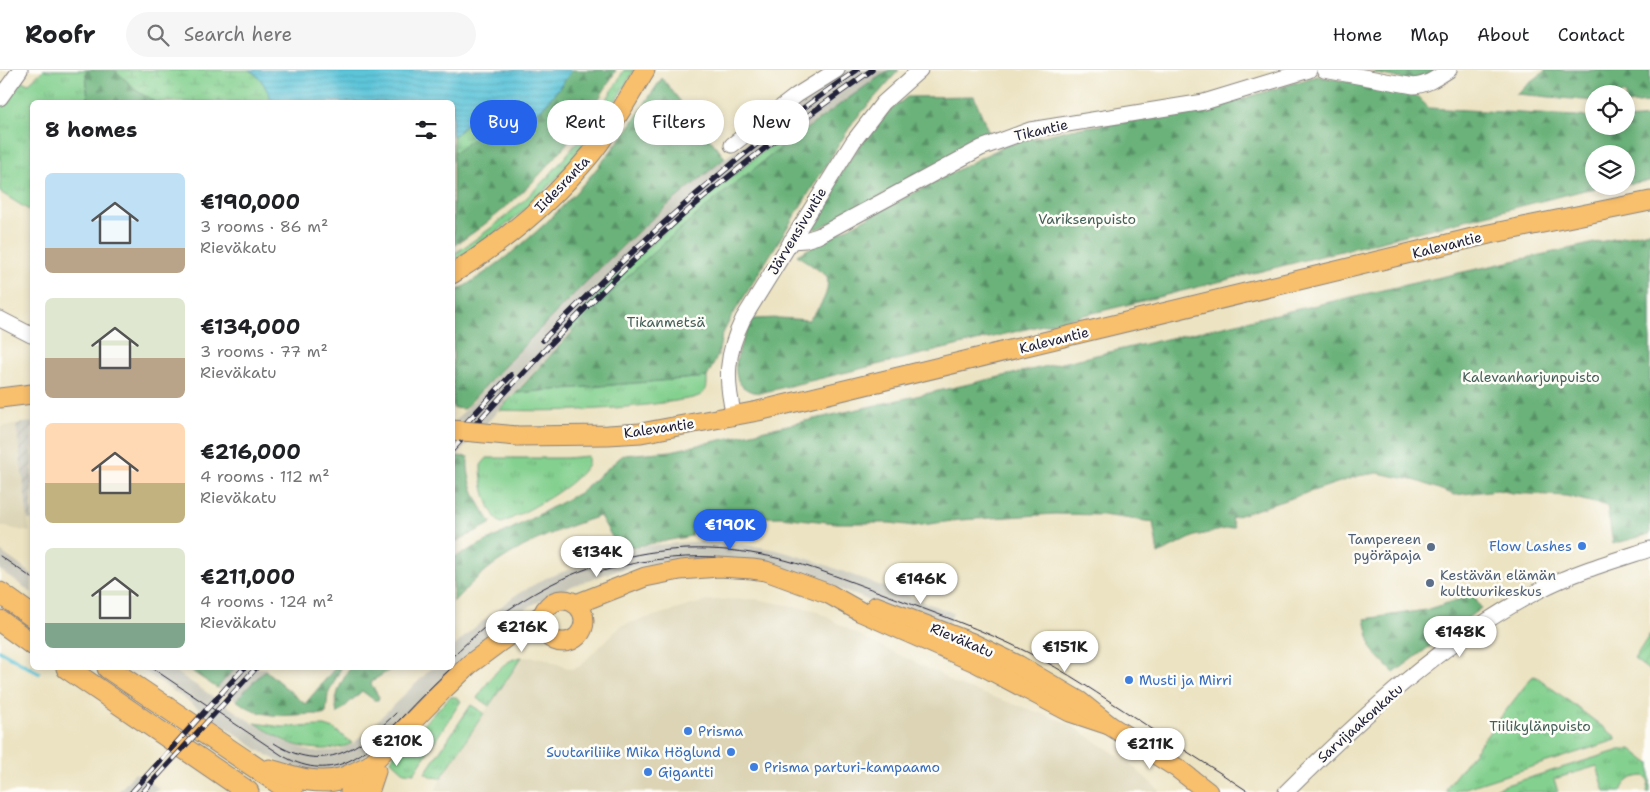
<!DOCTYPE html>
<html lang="en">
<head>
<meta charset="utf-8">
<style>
	:root { --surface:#fff; --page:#f6f6f6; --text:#202124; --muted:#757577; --line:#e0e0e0; --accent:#2563eb }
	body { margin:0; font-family:"Shantell Sans",sans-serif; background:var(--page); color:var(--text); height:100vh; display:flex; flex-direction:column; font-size:19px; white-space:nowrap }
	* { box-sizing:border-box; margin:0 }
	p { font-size:16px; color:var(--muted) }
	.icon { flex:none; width:28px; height:28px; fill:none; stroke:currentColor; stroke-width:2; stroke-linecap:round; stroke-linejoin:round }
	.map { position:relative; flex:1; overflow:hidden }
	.panel { position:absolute; left:30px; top:30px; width:425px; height:570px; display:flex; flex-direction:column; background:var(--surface); border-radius:8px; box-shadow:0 2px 8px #0003 }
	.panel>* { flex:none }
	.top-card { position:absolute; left:470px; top:30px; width:475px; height:45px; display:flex; gap:10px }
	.buttons { position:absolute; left:1585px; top:15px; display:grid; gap:10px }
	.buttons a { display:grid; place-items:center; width:50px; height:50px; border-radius:50%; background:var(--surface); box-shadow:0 2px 8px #0003; font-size:25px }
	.price { position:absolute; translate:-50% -42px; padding:0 11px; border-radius:18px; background:#fff; color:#222; font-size:16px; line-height:32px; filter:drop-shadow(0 1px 2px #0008) }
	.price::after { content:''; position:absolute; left:50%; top:30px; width:15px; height:11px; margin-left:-8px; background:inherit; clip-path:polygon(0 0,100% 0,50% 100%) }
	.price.selected { background:var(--accent); color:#fff }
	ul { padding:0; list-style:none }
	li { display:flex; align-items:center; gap:15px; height:125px; padding:0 15px }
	li span { display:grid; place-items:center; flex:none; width:140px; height:100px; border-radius:8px; color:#555 }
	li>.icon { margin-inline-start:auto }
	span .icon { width:60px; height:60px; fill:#fffc; stroke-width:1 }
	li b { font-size:21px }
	h2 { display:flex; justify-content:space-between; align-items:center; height:60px; padding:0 15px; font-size:21px }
	.chip { padding:0 18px; border-radius:22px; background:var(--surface); box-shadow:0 2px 8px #0003; font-size:18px; line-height:45px }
	.chip.selected { background:var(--accent); color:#fff }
	header { display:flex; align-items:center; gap:30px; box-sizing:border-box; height:70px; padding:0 25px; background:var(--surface); border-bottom:1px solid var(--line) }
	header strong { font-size:24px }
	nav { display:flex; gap:28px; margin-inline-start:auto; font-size:18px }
	.search { width:350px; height:45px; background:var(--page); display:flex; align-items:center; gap:12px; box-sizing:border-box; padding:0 18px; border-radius:28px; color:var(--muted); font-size:19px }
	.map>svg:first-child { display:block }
	.built { fill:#dcd4b5 }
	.industrial { fill:url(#industrial-furrows) }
	.railway { fill:#c6c5b8 }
	.grass { fill:url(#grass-tufts); stroke:#527965 }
	.forest { fill:url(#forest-firs); stroke:#466a5a }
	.wetland { fill:url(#wetland-marsh); stroke:#527965 }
	.garden { fill:url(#garden-furrows); stroke:#527965 }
	.water { fill:url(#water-rules); stroke:#40748a }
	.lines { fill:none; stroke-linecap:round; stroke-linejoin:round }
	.stream { stroke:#5dc5d9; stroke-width:4 }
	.minor-casing { stroke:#87827e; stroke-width:17 }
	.major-casing { stroke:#87827e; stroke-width:21 }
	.highway-casing { stroke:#87827e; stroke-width:23 }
	.minor { stroke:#fff; stroke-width:15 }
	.major { stroke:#f8bf6c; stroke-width:19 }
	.highway { stroke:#f8bf6c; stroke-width:21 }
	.tram { stroke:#22223b; stroke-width:1 }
	.rail-casing { stroke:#22223b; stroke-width:5.5 }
	.rail { stroke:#fdfcf7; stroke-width:4; stroke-dasharray:11; stroke-linecap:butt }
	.major-bridge-casing { stroke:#87827e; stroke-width:21; stroke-linecap:butt }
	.major-bridge { stroke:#f8bf6c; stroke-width:19 }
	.shop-dot { fill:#3f7fe0; stroke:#fdfcf7; stroke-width:2 }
	.service-dot { fill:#5c6f8a; stroke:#fdfcf7; stroke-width:2 }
	.labels { text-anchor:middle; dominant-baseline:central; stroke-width:5; stroke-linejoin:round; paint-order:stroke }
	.street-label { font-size:14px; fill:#22223b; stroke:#fdfcf7 }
	.park-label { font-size:14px; fill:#445f58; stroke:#fdfcf7 }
	.service-label { font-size:14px; fill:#4e5e75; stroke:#fdfcf7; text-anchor:end }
	.shop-label { font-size:14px; fill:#366cbe; stroke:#fdfcf7; text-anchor:start }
</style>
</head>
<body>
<header>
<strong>Roofr</strong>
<div class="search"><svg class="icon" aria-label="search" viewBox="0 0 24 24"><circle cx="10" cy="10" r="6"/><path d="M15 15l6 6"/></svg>Search here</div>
<nav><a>Home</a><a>Map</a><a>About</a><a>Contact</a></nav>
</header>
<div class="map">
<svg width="1650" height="722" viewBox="0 0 1650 722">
	<defs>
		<pattern id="industrial-furrows" width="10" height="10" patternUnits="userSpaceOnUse" patternTransform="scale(1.25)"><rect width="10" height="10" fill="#c6c5b8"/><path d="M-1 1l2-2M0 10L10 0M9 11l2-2" fill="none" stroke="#aaa99f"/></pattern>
		<pattern id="grass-tufts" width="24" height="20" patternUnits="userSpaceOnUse" patternTransform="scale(1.25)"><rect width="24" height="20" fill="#83d08f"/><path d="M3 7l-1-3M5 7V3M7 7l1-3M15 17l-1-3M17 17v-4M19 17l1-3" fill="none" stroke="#71b27c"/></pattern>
		<pattern id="forest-firs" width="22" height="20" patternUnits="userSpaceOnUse" patternTransform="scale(1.25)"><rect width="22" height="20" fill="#6ab27a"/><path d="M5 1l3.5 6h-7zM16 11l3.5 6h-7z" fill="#579065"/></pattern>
		<pattern id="wetland-marsh" width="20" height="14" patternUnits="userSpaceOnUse" patternTransform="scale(1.25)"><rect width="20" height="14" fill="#83d08f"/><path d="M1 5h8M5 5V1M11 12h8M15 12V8" fill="none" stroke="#71b27c"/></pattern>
		<pattern id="garden-furrows" width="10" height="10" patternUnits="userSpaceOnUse" patternTransform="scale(1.25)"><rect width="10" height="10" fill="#83d08f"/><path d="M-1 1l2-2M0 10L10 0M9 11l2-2" fill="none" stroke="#71b27c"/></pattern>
		<pattern id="water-rules" width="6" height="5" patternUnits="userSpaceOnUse" patternTransform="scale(1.25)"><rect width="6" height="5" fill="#5dc5d9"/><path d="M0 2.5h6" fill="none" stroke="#51a9bb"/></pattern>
	</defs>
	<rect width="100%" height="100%" fill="#fdfcf7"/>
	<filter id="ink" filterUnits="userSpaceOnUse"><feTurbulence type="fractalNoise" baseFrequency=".02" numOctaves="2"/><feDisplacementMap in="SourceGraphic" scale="10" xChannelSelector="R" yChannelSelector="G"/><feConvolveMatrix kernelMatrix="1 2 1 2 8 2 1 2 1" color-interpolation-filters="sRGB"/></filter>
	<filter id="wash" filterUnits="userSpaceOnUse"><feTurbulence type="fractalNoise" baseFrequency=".0096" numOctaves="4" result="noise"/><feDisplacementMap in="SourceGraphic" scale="20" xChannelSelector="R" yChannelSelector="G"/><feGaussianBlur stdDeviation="1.12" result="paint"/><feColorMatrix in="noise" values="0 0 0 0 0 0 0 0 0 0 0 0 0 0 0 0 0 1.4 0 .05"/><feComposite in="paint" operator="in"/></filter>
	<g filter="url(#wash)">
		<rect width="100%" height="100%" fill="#ece3c2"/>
		<g class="built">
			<path d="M16,354L28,450L30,462L0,456V357Z"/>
			<path d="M756,529L814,540L870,571L938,603L955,614L1066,652L1128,692L1161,722H435L442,705L522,587L543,588L570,599L579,597L622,555L710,530Z"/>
		</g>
		<path class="industrial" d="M32,352V450H28L16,354Z"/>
		<g class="railway">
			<path d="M845,0H889L814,52L747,104L641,194L569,263L453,390V353L547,251L585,213L653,149L725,88Z"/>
			<path d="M703,471L742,474L777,480L815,491L953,543L947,559L817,511L696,493L668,491L614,501L572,516L532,535L497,560L455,597L364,688L339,701L310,702L281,693L257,679L140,598H170L253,653L285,672L312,682L339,680L353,674L432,598H452L453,578L468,563L514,526L546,508L606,486L644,476Z"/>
			<path d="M0,481L32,504V523L0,500Z"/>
			<path d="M235,598H267L236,630L217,618Z"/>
			<path d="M135,703L159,718L155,722H118Z"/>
		</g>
		<g class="grass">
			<path d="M43,0H89L86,2L88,32H32V142L0,122V35L20,10L28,14Z"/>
			<path d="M624,0H634C605,52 568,101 524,140C502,160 477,176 453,192L452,185C528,137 581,78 624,0Z"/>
			<path d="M798,53L796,76L575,263L567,256L632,191L679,149Z"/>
			<path d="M707,307C707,313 708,320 702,324C696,329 684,329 676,331C618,340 558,342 499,340L516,323Z"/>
			<path d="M588,386C588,390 589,394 586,397C572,418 526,442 502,453L499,452C486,437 481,415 481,395L487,388H566Z"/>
			<path d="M522,587L489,636L477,628C489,612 500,590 522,587Z"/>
			<path d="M1534,606L1537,607L1616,667V670L1453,722H1447V717L1531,608Z"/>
			<path d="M450,627H456L461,631L414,703L404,702L391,690L395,683Z"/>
			<path d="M471,635L484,643L441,708L432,707L425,703Z"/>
			<path d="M255,653L282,657L325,656L334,659L352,673C344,678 334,678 325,679C294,679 280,669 255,653Z"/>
			<path d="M1623,679H1631L1650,694V722H1647L1649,711L1644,706C1633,706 1624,711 1621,722H1605L1597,696L1554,709L1558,722H1483Z"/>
		</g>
		<g class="forest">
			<path d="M89,0H115L137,21L155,32H88L86,2Z"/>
			<path d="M572,0H616C577,70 521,134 453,176V83C461,80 466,72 474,68C487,62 500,67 512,63C529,59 562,15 572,0Z"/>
			<path d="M889,0H899L853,52L732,246L722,265L718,285L707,307L516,323C569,264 625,205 686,154C751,99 819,48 889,0Z"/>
			<path d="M1374,0H1439L1411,11L1374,3Z"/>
			<path d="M1546,0H1650V32L1626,34V24H1594V31L1516,24Z"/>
			<path d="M1317,6L1415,24L1429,38L1594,47V56H1626V49L1650,47V111L1626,114V84H1594V116H1611L1585,120L1122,236L760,323C756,322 751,322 748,320C722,308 744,266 753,249L779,248L809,250C820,236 830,225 827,206L797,185L980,88L1007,75L1071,59L1199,42Z"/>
			<path d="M662,8L725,88C701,108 676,128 652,149C586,209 525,274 464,339L453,338V223C520,184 574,130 621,68C636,49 648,28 662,8Z"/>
			<path d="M974,26L991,68L818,159L810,158V152L857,79L887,43L907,27Z"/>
			<path d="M1650,161V464L1613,474L1607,436L1566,426L1513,423L1497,420L1455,425L1417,411L1378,403L1358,406L1231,448L1234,457L1195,466L1158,484L1153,452L1102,445L1055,444L960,450L914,456L890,453H836L781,447L695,448L691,466L633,477L612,467L600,446C565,457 529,471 499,491C482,502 467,518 453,532V488L521,454L579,423L623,385L671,381L707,373C1022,303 1335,229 1650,161Z"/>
			<path d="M456,386L468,387C466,411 478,434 491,452L490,454L453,473L452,390Z"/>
			<path d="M1473,525L1481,538L1394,603L1372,580L1365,549L1425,540Z"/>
			<path d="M187,598H235L217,618Z"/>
			<path d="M335,598H341L328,624L326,643L323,645C314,643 304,645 295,645C271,647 256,644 236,630L265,600L305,634Z"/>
			<path d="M350,598H393L372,611L371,614L379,627L378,630H374L362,621L337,644C333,626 341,613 350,598Z"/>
		</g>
		<g class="wetland">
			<path d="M115,0H249C262,7 267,19 273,32H155L137,21Z"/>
			<path d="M536,43C530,50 524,59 515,62C503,68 489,62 476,68C467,71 462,80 453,83V65C461,63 466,51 478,48C491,45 504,50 517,49C524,49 530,46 536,43Z"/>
		</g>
		<path class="garden" d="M1650,564V601L1634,589Z"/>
		<path class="water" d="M249,0H572C566,9 543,40 535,44C512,55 493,42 475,49C466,52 461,60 454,66L452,65V32H273C266,20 263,7 249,0Z"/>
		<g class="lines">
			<path class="stream" d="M0,581L39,603"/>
		</g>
	</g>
	<g filter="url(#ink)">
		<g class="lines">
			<defs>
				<g id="minor">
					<path d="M1324,0L1414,16C1427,15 1438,7 1449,0"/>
					<path d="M0,28L20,0"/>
					<path d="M732,75L797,25L837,0"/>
					<path d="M791,171L805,170L818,166L981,78L1030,60L1204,32L1309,0"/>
					<path d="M0,249L31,265"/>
					<path d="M734,346C725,309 726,284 743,249L853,72L883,33L920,0"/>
					<path d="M1286,722C1363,646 1443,570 1540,520C1575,502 1613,491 1650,479"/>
				</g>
				<g id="major">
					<path d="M452,204C504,172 552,131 591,84C612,58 628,28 645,0"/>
					<path d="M0,328L32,324"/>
					<path d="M517,366L608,365L641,363L758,341L1489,164L1650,131"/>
					<circle cx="563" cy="551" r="21"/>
					<path d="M576,534L645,507L680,500L719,497L752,499L766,501L829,524L861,542L977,593L1070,642L1109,655"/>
					<path d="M876,536L970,572L1018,595L1079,631L1109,655L1177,698L1208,722"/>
					<path d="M350,722L368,697L442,621L470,594L516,560L543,545"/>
				</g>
				<g id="highway">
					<path d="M0,523L32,546"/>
					<path d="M0,551L32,574"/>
					<path d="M67,598L248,722"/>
					<path d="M108,598L292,722"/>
					<path d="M270,700C294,707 318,716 343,708C351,705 360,701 368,697"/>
					<path d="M368,722L375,701"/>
				</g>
			</defs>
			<use href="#minor" class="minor-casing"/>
			<use href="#major" class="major-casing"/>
			<use href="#highway" class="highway-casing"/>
			<use href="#minor" class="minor"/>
			<use href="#major" class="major"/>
			<use href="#highway" class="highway"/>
			<g class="tram">
				<path d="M0,486L32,508"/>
				<path d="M596,503C635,491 675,485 716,487"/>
				<path d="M452,587C533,506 637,465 751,483C798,490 843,509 887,525C934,543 982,559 1027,582C1066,601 1101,626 1137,649C1174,674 1212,697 1249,722"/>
				<path d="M152,598L283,686C335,715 367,683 402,647C418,630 434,614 451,598"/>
				<path d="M274,673C324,705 359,679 396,643"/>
			</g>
			<defs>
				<g id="rail">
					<path d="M543,270C640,170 742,78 857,0"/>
					<path d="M452,368L511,305"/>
					<path d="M452,380C526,299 601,218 683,145C743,93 807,45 872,0"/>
					<path d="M132,722L244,598"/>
					<path d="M143,722L256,598"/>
				</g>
			</defs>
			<use href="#rail" class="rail-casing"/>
			<use href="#rail" class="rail"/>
			<defs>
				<path id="major-bridge" d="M452,360L517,366"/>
			</defs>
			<use href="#major-bridge" class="major-bridge-casing"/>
			<use href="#major-bridge" class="major-bridge"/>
		</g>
	</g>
	<g class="shop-dot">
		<circle cx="1582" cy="476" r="5"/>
		<circle cx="1129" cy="610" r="5"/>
		<circle cx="688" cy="661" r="5"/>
		<circle cx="731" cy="682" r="5"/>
		<circle cx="754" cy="697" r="5"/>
		<circle cx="648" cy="702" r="5"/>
	</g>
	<g class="service-dot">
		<circle cx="1431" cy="477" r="5"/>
		<circle cx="1430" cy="513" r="5"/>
	</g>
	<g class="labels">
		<g class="street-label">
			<text transform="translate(1041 60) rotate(-13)">Tikantie</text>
			<text transform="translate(562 114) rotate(-46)">Iidesranta</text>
			<text transform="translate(797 161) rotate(-59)">Järvensivuntie</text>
			<text transform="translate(1447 175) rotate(-14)">Kalevantie</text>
			<text transform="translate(1054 270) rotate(-14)">Kalevantie</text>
			<text transform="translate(659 358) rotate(-8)">Kalevantie</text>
			<text transform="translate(962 570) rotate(23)">Rieväkatu</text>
			<text transform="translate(1360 653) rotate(-42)">Sarvijaakonkatu</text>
		</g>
		<g class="park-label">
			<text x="1087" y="149">Variksenpuisto</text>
			<text x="666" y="252">Tikanmetsä</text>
			<text x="1531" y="307">Kalevanharjunpuisto</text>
			<text x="1540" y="656">Tiilikylänpuisto</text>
		</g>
		<g class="service-label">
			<text x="1421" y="469">Tampereen<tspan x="1421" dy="16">pyöräpaja</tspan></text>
			<text x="1440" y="505" text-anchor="start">Kestävän elämän<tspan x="1440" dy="16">kulttuurikeskus</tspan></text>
		</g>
		<g class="shop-label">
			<text x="1572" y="476" text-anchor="end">Flow Lashes</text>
			<text x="1139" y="610">Musti ja Mirri</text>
			<text x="698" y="661">Prisma</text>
			<text x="721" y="682" text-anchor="end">Suutariliike Mika Höglund</text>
			<text x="764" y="697">Prisma parturi-kampaamo</text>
			<text x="658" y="702">Gigantti</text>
		</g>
	</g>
</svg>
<div class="buttons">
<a><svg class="icon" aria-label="locate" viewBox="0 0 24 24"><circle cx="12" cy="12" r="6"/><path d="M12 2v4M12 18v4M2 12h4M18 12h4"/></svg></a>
<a><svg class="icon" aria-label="layers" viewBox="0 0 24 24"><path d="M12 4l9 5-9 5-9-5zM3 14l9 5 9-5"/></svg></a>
</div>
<b class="price selected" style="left:730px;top:481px">€190K</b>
<b class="price" style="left:597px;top:508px">€134K</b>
<b class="price" style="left:921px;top:535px">€146K</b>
<b class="price" style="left:522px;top:583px">€216K</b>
<b class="price" style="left:1460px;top:588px">€148K</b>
<b class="price" style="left:1065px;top:603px">€151K</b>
<b class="price" style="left:397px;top:697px">€210K</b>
<b class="price" style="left:1150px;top:700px">€211K</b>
<div class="top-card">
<a class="chip selected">Buy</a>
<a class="chip">Rent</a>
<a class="chip">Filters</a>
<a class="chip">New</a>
</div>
<section class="panel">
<h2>8 homes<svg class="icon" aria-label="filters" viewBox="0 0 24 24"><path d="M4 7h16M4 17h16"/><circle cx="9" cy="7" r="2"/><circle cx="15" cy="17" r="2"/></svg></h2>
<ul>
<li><span style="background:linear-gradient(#bfe0f5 75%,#b9a48a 0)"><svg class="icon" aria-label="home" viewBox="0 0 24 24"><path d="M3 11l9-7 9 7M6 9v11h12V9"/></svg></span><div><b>€190,000</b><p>3 rooms · 86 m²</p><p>Rieväkatu</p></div></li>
<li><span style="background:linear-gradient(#dfe7d0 60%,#b9a48a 0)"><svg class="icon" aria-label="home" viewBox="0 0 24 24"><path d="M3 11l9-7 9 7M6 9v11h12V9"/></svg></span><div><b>€134,000</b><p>3 rooms · 77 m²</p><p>Rieväkatu</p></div></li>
<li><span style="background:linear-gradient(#ffd9b3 60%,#c2b280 0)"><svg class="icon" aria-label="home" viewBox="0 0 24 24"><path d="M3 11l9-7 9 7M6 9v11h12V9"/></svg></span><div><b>€216,000</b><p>4 rooms · 112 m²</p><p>Rieväkatu</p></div></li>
<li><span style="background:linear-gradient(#dfe7d0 75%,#7fa58c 0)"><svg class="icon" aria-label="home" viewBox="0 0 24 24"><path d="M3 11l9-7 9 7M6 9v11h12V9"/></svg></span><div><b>€211,000</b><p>4 rooms · 124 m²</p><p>Rieväkatu</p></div></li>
</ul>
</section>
</div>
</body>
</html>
